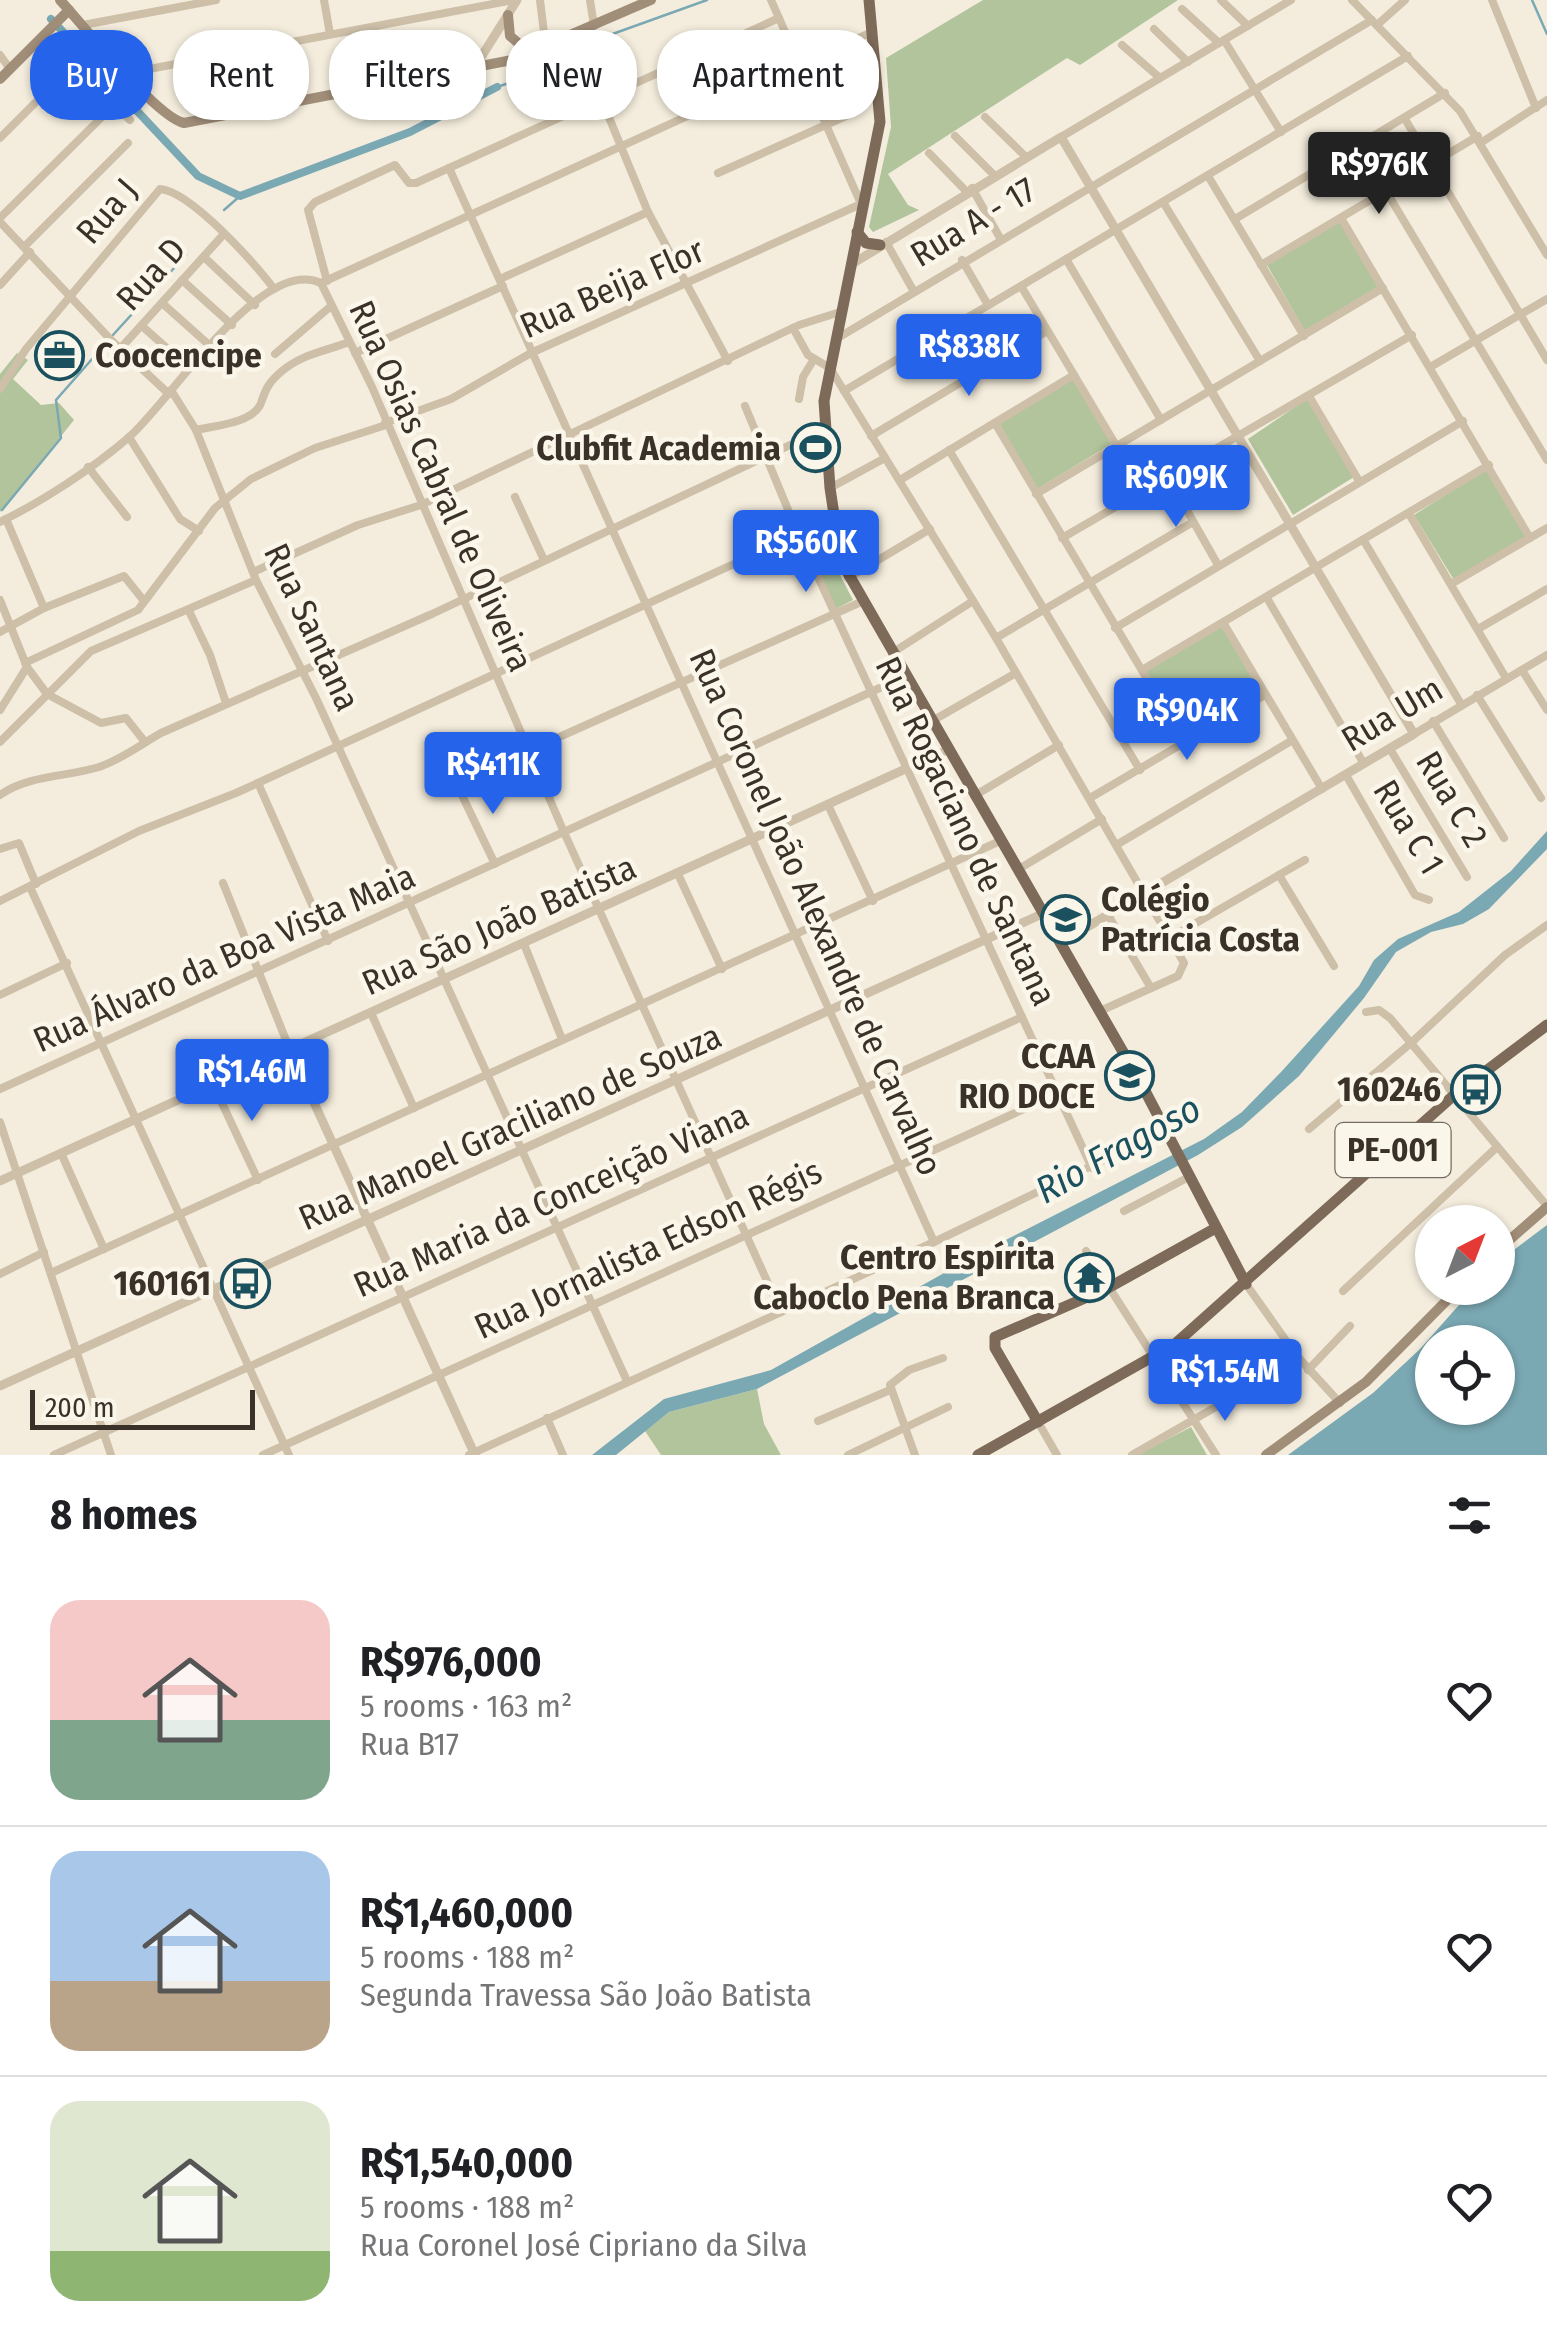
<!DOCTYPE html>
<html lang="en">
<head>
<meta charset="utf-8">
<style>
	:root { --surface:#fff; --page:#f6f6f6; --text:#202124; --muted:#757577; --line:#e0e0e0; --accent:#2563eb }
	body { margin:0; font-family:"Fira Sans Condensed",sans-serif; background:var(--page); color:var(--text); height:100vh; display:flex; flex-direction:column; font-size:38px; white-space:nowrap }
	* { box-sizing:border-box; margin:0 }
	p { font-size:32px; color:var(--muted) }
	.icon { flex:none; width:55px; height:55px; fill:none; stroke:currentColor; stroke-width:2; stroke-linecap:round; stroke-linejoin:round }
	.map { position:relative; height:1455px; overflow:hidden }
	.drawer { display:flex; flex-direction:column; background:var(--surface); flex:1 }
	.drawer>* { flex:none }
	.banner { position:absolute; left:30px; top:30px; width:1000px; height:90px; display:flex; gap:20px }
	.needle { width:65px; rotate:42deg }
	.buttons { position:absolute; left:1415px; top:1205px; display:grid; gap:20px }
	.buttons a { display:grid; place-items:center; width:100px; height:100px; border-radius:50%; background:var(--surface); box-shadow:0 2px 8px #0004; font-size:50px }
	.scale { position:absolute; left:30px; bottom:25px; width:225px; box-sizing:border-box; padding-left:10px; border:5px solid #3a3129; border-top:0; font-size:28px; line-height:35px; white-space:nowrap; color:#3a3129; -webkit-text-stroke:8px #fbf6ea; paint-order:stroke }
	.price { position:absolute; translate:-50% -85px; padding:0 22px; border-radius:10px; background:var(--accent); color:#fff; font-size:32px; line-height:65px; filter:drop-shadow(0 2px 5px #0008) }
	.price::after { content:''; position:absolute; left:50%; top:60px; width:30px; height:22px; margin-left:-15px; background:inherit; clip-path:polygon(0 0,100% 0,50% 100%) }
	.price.selected { background:#222; color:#fff }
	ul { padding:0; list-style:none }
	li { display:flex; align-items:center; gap:30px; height:250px; padding:0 50px }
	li+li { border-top:2px solid var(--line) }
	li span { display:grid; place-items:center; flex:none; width:280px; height:200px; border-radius:30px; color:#555 }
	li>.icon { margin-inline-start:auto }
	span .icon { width:120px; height:120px; fill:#fffc; stroke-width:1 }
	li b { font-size:42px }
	h2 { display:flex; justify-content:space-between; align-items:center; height:120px; padding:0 50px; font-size:42px }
	.tag { padding:0 35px; border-radius:40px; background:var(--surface); box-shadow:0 2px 8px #0004; font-size:35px; line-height:90px }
	.tag.selected { background:var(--accent); color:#fff }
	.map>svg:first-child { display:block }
	.green { fill:#b1c49c }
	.water { fill:#7aa8b3; fill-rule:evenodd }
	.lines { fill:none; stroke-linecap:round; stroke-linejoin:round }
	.stream { stroke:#7aa8b3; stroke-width:2.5 }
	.canal { stroke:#7aa8b3; stroke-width:8 }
	.minor { stroke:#cdbfa8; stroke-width:8 }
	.tertiary { stroke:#cdbfa8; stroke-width:9 }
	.secondary { stroke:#a18e79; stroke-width:10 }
	.primary { stroke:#7d6a59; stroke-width:11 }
	.labels { text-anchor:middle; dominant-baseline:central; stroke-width:9; stroke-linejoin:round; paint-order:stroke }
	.shield { fill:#fbf6ea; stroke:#746c63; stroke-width:2.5 }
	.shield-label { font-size:32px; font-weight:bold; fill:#3a3129 }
	.street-label { font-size:35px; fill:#3a3129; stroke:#fbf6ea }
	.poi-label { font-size:35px; font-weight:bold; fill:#3a3129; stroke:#fbf6ea; text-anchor:end }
	.water-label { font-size:38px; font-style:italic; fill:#1b505e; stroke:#fbf6ea }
</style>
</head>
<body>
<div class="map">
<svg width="1547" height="1455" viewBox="0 0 1547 1455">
	<rect width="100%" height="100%" fill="#f4eddd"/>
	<g class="green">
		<path d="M983,0H1178L1080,65L1067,58L888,174L908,205L919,210L873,232L869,227L891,127L886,58Z"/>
		<path d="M1342,220L1379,286L1305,331L1267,265Z"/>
		<path d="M17,353L28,360L13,379L41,405L59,403L74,420L0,512V374Z"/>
		<path d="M1075,378L1113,443L1037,489L999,423Z"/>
		<path d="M1307,399L1354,477L1293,515L1248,439Z"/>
		<path d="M1488,468L1528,535L1454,580L1414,515Z"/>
		<path d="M828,526L840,575L853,600L830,612L798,539Z"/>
		<path d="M1223,626L1263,693L1187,738L1146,671Z"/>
		<path d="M757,1389L764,1424L781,1455H661L645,1431L669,1412Z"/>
		<path d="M1191,1427L1207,1455H1137Z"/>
	</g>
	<g class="water">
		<path d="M1547,831V849L1489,909L1463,924L1431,932L1396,952L1364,998L1299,1076L1242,1127L1198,1155L757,1389L669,1412L616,1455H592L664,1399L771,1370L978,1254L1204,1139L1242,1112L1282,1071L1359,986L1374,960L1398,939L1459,912L1511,871Z"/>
		<path d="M1547,1225V1455H1288L1373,1393L1420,1349L1474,1288H1498V1262ZM1498,1342V1408H1432V1342Z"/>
	</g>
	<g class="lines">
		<g class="stream">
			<path d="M1532,0L1547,34"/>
			<path d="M497,87L539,73L568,50L707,0"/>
			<path d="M224,210L240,196"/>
			<path d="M112,336L186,255"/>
			<path d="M2,510L61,438L56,400L107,342"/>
		</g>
		<path class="canal" d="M51,19L198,176L240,196L410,132L497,87"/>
		<g class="minor">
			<path d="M324,0L330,34"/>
			<path d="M540,0L546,49"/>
			<path d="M590,0L594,26"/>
			<path d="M1221,0L1248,26"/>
			<path d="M1352,0L1460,111L1547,255"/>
			<path d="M1492,0L1536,108"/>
			<path d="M1182,9L1219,43"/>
			<path d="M83,25L216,0"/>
			<path d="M1377,25L1405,0"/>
			<path d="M1154,29L1188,62"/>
			<path d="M43,37L130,120"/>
			<path d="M1224,40L1281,132"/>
			<path d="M1122,45L1160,78"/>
			<path d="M0,55L10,69"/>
			<path d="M128,73L514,0"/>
			<path d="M601,98L648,212L728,361"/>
			<path d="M985,117L1026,157"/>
			<path d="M1405,119L1547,360"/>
			<path d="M955,136L995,176"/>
			<path d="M1061,137L1291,0"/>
			<path d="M0,138L73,65"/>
			<path d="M1482,142L1547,100"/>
			<path d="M929,153L967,192"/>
			<path d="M449,168L934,1242"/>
			<path d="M718,173L846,116"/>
			<path d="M1208,176L1304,336"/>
			<path d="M972,188L1000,238"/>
			<path d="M1386,191L1547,460"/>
			<path d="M1163,202L1260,361"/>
			<path d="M0,218L114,105"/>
			<path d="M1341,218L1530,538"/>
			<path d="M1235,219L1445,93"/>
			<path d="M0,222L112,341L169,394"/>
			<path d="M886,242L913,290"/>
			<path d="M25,246L128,143"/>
			<path d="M204,257L255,305"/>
			<path d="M1066,259L1161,420"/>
			<path d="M962,260L988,305"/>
			<path d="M1261,265L1478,136"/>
			<path d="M500,279L648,212"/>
			<path d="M182,280L232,325"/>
			<path d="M327,281L308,210L315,202L395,165L409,183H416L779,18"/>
			<path d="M321,283L372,387L563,830L781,1312"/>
			<path d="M321,283L872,32"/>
			<path d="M0,285L30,252"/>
			<path d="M1021,286L1117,447"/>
			<path d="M162,303L208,344"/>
			<path d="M142,326L188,367"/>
			<path d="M793,328L808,355L830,368L996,638L1184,963L1178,976L1100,1011"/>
			<path d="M836,339L1372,20"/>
			<path d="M120,349L223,235"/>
			<path d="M355,353L503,286"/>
			<path d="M275,354L331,306"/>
			<path d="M1432,366L1547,299"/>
			<path d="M0,389L26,349L160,189C190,191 256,264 274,289"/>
			<path d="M171,390L196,430L256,580L316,698L627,1381"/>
			<path d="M844,391L1408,56"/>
			<path d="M1309,396L1359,481"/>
			<path d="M799,399L803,377L814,359"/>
			<path d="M745,406L799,536L1092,1168"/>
			<path d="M385,423L451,399L531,353L861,204L771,0"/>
			<path d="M995,423L1185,743"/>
			<path d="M196,430C213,426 254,423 261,403C266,388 269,382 282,371C302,354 326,351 349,342"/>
			<path d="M871,436L1047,331"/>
			<path d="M129,437L180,519L199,531"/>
			<path d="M949,450L1140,770"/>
			<path d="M88,467L127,517"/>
			<path d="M1168,477L1218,565"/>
			<path d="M900,480L1074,375"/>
			<path d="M830,488L885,458"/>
			<path d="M1036,494L1383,288"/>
			<path d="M515,497L544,560"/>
			<path d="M1409,514L1506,678"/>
			<path d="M6,519L44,608"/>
			<path d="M0,522C43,501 92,469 128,438C168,405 260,255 321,283"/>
			<path d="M1062,538L1412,335"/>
			<path d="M1364,541L1461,704"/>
			<path d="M253,572L358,525L421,505L799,325L840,312"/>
			<path d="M848,578L930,529"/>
			<path d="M1451,584L1547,528"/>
			<path d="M1267,598L1364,764"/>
			<path d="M0,600L27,667L47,694L101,723L126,718L145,742"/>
			<path d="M189,611L210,655L226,703"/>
			<path d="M1224,624L1322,789"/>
			<path d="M1115,628L1463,421"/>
			<path d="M1478,629L1547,589"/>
			<path d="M0,632L44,608L124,576L144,601"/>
			<path d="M996,638L1193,522"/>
			<path d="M892,653L973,601"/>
			<path d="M25,663L138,610L215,508L251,479L315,448L386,425"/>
			<path d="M1142,670L1489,465"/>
			<path d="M1522,670L1547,710"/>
			<path d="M1477,695L1541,798"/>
			<path d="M0,710L27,667"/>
			<path d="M932,721L1016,673"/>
			<path d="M1433,721L1504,838"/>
			<path d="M1414,734L1547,655"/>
			<path d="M0,742L91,651L256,580"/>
			<path d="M1390,749L1467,877"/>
			<path d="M528,751L861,602"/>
			<path d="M1346,775L1415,895L1429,900"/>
			<path d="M258,783L328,941"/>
			<path d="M458,787L495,864"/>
			<path d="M0,795C28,775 67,777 99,767C122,759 140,745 161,733L432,614L824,429"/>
			<path d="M974,796L1059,745"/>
			<path d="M1090,798L1265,695"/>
			<path d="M828,805L873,901"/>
			<path d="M1118,844L1291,741"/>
			<path d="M0,849L19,843L36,884"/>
			<path d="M1017,870L1102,819"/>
			<path d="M678,874L722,969"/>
			<path d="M1279,875L1334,966"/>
			<path d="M223,883L290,1050"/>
			<path d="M30,887L289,1455"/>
			<path d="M0,901L139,831L236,793L834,518"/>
			<path d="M1108,915L1151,988"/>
			<path d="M1170,938L1305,860"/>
			<path d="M524,944L562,1039"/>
			<path d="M0,995L67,963"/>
			<path d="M1366,1012L1379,1010L1390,1018L1547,1206"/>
			<path d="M371,1013L414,1108"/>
			<path d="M213,1084L258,1180"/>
			<path d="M0,1089L906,676"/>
			<path d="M0,1122L111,1455"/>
			<path d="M1309,1129L1411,1043L1505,955L1547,925"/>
			<path d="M61,1153L104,1249"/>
			<path d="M1124,1211L1189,1177"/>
			<path d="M1086,1251L1216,1455"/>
			<path d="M51,1273L1000,841"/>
			<path d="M0,1274L44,1252"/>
			<path d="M1246,1284L1297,1356L1340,1403"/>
			<path d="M1343,1291L1496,1148"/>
			<path d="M1308,1370L1350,1326"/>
			<path d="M547,1418L563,1455"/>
			<path d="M818,1421L890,1390"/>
			<path d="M1038,1422L1057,1455"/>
			<path d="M54,1455L1022,1017"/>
			<path d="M263,1455L1057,1094"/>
			<path d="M469,1455L934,1242L1166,1130"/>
			<path d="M848,1455L948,1407"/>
			<path d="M915,1455L890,1385L909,1370L943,1358"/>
			<path d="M1132,1455L1221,1404L1292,1349"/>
		</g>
		<g class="tertiary">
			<path d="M473,70L517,0"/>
			<path d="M852,264L1061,137L1414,734L1060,943"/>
			<path d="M290,1050L475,1455"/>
			<path d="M0,1181L947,750"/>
			<path d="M0,1386L1042,914"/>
		</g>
		<g class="secondary">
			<path d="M60,0C84,26 156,117 184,123L512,60L651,0"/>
			<path d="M508,15L510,36L531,54"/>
			<path d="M0,79L69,10"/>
			<path d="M1498,1250L1547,1207"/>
			<path d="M1266,1455L1366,1382L1459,1288"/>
		</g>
		<g class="primary">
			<path d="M869,0L880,122L824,401L830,488L841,561L1142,1085L1246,1284"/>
			<path d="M857,232L866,243L880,245"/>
			<path d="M1038,1422L995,1348V1337L1108,1288L1214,1229"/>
			<path d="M978,1455L1175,1344L1453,1096L1547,1025"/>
		</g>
	</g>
	<defs>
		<symbol id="office-ring" viewBox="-11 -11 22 22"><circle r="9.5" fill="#fbf6ea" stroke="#1b505e" stroke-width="1.5"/><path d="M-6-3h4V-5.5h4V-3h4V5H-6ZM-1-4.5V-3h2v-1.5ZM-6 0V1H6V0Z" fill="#1b505e"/></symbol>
		<symbol id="stadium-ring" viewBox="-11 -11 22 22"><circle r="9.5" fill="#fbf6ea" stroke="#1b505e" stroke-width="1.5"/><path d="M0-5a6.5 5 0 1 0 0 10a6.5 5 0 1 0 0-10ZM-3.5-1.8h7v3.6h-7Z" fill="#1b505e"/></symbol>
		<symbol id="school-ring" viewBox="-11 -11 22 22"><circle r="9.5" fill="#fbf6ea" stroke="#1b505e" stroke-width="1.5"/><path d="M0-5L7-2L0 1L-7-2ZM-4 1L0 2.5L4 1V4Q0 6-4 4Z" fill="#1b505e"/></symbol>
		<symbol id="bus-ring" viewBox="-11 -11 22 22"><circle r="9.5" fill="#fbf6ea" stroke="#1b505e" stroke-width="1.5"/><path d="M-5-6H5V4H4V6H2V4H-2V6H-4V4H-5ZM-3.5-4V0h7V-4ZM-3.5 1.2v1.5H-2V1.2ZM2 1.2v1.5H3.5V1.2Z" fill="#1b505e"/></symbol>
		<symbol id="temple-ring" viewBox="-11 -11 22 22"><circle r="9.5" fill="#fbf6ea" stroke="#1b505e" stroke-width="1.5"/><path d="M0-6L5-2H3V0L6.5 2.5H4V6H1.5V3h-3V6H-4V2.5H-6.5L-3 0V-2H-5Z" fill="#1b505e"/></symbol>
	</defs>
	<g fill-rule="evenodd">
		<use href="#office-ring" x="32" y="328" width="55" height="55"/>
		<use href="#stadium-ring" x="788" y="420" width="55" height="55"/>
		<use href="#school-ring" x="1038" y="892" width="55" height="55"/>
		<use href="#school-ring" x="1102" y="1048" width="55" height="55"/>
		<use href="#bus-ring" x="1448" y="1062" width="55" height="55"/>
		<use href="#temple-ring" x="1062" y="1250" width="55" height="55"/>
		<use href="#bus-ring" x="218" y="1256" width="55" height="55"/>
	</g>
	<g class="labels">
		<rect class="shield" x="1335.5" y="1123" width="115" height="54" rx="8"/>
		<g class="shield-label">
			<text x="1393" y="1150">PE-001</text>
		</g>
		<g class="street-label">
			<text transform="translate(107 211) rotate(-49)">Rua J</text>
			<text transform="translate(973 222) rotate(-31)">Rua A - 17</text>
			<text transform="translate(151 274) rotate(-48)">Rua D</text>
			<text transform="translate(612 288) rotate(-24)">Rua Beija Flor</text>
			<text transform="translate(441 486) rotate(66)">Rua Osias Cabral de Oliveira</text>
			<text transform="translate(312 627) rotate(65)">Rua Santana</text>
			<text transform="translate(1392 714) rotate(-31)">Rua Um</text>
			<text transform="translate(1452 799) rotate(59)">Rua C 2</text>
			<text transform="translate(1409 827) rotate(59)">Rua C 1</text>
			<text transform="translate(966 831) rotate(65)">Rua Rogaciano de Santana</text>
			<text transform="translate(816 912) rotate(66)">Rua Coronel João Alexandre de Carvalho</text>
			<text transform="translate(499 925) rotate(-24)">Rua São João Batista</text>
			<text transform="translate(224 958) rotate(-24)">Rua Álvaro da Boa Vista Maia</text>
			<text transform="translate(510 1127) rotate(-24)">Rua Manoel Graciliano de Souza</text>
			<text transform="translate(551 1200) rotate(-24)">Rua Maria da Conceição Viana</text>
			<text transform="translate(648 1249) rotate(-25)">Rua Jornalista Edson Régis</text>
		</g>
		<g class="poi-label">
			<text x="95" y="355" text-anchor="start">Coocencipe</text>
			<text x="781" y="448">Clubfit Academia</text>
			<text x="1101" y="899" text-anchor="start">Colégio<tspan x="1101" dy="40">Patrícia Costa</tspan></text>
			<text x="1095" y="1056">CCAA<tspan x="1095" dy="40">RIO DOCE</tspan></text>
			<text x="1441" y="1089">160246</text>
			<text x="1055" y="1257">Centro Espírita<tspan x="1055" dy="40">Caboclo Pena Branca</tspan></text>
			<text x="211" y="1283">160161</text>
		</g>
		<g class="water-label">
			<text transform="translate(1118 1149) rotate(-29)">Rio Fragoso</text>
		</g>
	</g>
</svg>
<div class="buttons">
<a><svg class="needle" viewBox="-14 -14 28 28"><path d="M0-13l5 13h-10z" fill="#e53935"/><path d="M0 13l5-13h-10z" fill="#757577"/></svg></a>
<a><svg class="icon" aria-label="locate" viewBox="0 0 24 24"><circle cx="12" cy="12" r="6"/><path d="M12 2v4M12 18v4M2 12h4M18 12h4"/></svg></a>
</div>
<div class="scale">200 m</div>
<b class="price selected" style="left:1379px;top:217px">R$976K</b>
<b class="price" style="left:969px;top:399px">R$838K</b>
<b class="price" style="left:1176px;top:530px">R$609K</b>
<b class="price" style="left:806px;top:595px">R$560K</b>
<b class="price" style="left:1187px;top:763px">R$904K</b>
<b class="price" style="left:493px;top:817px">R$411K</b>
<b class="price" style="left:252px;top:1124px">R$1.46M</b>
<b class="price" style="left:1225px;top:1424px">R$1.54M</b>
<div class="banner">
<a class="tag selected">Buy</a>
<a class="tag">Rent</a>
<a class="tag">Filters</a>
<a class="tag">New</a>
<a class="tag">Apartment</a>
</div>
</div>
<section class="drawer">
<h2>8 homes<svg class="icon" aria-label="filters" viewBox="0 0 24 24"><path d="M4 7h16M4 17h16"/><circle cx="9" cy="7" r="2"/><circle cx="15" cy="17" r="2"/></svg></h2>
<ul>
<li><span style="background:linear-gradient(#f6c9c9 60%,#7fa58c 0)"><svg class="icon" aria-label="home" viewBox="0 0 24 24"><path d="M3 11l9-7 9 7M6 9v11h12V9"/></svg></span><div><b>R$976,000</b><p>5 rooms · 163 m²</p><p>Rua B17</p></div><svg class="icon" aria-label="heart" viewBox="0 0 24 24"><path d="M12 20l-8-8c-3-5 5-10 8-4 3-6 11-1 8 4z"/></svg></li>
<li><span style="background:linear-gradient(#a9c7e8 65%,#b9a48a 0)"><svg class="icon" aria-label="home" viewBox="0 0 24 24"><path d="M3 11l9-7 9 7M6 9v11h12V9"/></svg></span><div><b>R$1,460,000</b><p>5 rooms · 188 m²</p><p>Segunda Travessa São João Batista</p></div><svg class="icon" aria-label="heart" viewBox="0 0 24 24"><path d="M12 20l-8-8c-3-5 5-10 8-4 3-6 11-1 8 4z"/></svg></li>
<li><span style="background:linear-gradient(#dfe7d0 75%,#8fb573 0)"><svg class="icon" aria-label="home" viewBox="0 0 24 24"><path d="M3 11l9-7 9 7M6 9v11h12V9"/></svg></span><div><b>R$1,540,000</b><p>5 rooms · 188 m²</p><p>Rua Coronel José Cipriano da Silva</p></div><svg class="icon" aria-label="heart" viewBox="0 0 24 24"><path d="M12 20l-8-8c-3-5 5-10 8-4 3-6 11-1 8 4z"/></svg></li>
</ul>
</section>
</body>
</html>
